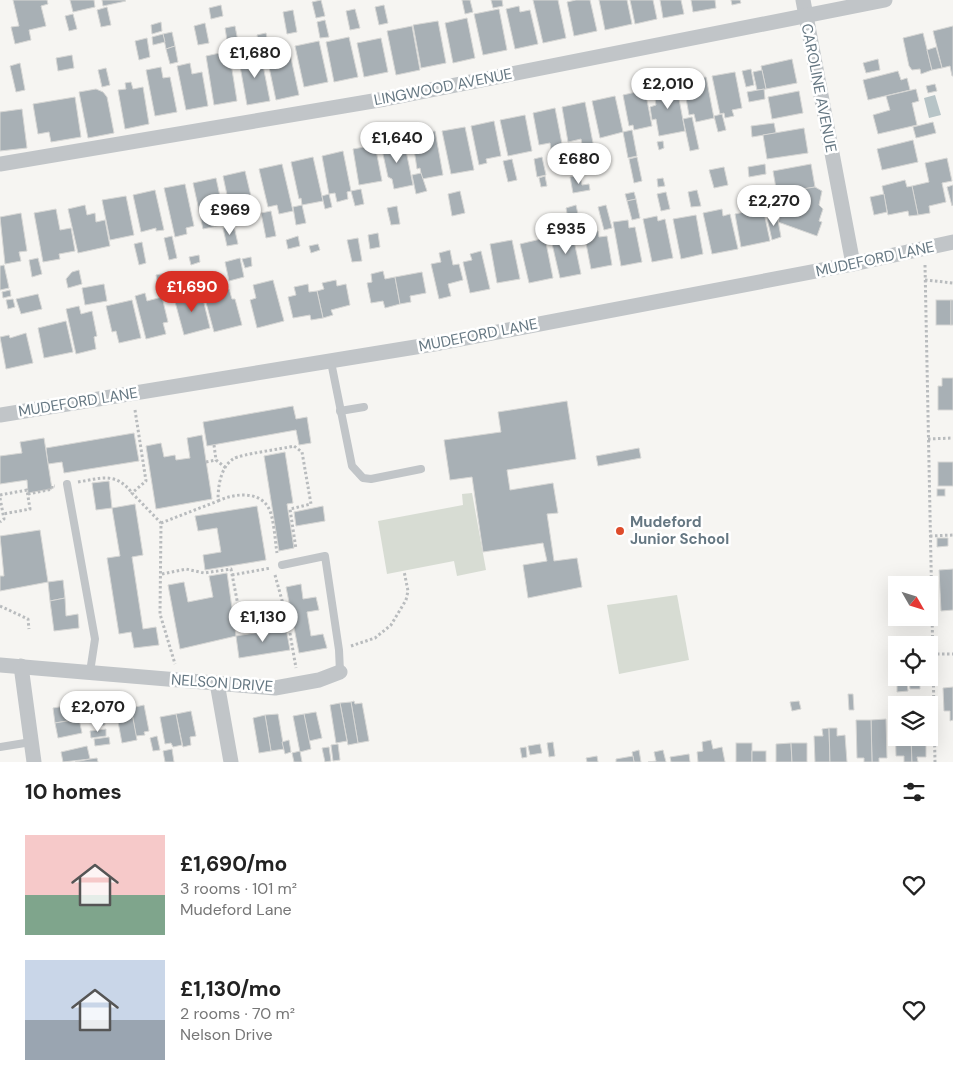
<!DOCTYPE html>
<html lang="en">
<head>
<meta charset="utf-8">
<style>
	:root { --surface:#fff; --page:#f2f2f2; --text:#222; --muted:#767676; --accent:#d93025 }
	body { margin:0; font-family:"DM Sans",sans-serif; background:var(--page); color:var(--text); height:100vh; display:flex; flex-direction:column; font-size:19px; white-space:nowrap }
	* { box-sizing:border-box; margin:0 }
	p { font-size:16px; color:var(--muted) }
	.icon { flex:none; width:28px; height:28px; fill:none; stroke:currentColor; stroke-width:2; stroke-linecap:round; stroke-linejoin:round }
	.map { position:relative; height:762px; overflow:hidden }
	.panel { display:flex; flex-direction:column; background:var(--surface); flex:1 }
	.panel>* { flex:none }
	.needle { width:32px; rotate:129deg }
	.buttons { position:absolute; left:888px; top:576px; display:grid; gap:10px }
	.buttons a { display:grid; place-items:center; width:50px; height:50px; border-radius:0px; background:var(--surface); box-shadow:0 5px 20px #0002; font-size:25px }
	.price { position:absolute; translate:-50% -42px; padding:0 11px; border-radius:18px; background:#fff; color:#222; font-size:16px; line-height:32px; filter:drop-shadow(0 1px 2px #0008) }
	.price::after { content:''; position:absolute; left:50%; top:30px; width:15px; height:11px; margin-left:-8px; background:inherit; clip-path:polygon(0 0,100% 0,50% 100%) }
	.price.current { background:var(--accent); color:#fff }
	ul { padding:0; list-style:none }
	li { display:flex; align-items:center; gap:15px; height:125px; padding:0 25px }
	li span { display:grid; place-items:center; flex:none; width:140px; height:100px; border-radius:0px; color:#555 }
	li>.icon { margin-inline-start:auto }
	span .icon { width:60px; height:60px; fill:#fffc; stroke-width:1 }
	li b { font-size:21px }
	h2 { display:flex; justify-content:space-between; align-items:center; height:60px; padding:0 25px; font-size:21px }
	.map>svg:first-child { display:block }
	.green { fill:#d7dcd3 }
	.water { fill:#b7c4c7 }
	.building { fill:#a8b0b5; stroke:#d7d7d5 }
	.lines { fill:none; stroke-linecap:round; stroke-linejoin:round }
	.path { stroke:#b9bcbe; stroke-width:3; stroke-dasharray:2.5 2.5; stroke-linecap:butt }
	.lane { stroke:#c1c5c8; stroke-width:8 }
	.street { stroke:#c1c5c8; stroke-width:15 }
	.poi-dot { fill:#de4b2a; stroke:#fff; stroke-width:2 }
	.labels { text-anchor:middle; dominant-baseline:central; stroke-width:5; stroke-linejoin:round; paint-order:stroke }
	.street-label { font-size:15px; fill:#657782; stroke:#fff }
	.poi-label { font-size:15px; font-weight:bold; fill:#657782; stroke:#fff; text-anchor:start }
</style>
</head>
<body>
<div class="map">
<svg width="953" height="762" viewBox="0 0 953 762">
	<rect width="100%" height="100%" fill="#f6f5f2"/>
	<g class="green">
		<path d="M472,493L486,570L457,576L454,561L387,574L378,521L463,505L462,494Z"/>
		<path d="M677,595L689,660L619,674L607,605Z"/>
	</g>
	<path class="water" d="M935,95L941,115L929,118L924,98Z"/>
	<g class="building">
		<path d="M13,0H47L48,4L41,6L46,26L29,30L31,40L15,44L11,27L19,26Z"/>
		<path d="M70,0H94L95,7L73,12Z"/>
		<path d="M102,0H125L126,1L103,6Z"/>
		<path d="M321,0L325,16L316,18L312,2Z"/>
		<path d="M462,0H470L473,12L465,14Z"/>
		<path d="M491,0H502L503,6L493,8Z"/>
		<path d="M533,0H558L566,38L543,43Z"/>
		<path d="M576,0H590L597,31L574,36L567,2Z"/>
		<path d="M599,0H627L632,24L605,30Z"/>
		<path d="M630,0H653L657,19L635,24Z"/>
		<path d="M660,0H681L684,14L663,18Z"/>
		<path d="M691,0H715L716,8L693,12Z"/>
		<path d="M731,0H740L741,3L732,5Z"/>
		<path d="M221,5L223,16L211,19L209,8Z"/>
		<path d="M384,5L388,23L379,25L375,7Z"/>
		<path d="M519,6L520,12L530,10L538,44L515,49L506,9Z"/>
		<path d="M107,7L111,25L101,27L97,10Z"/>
		<path d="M355,9L360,28L350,30L346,11Z"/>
		<path d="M499,9L507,50L483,55L474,14Z"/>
		<path d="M293,10L297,32L287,34L283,12Z"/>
		<path d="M73,14L77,29L69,31L65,16Z"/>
		<path d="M467,18L475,58L453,63L445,23Z"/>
		<path d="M325,20L329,37L320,38L317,22Z"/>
		<path d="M438,21L446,63L421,68L413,25Z"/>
		<path d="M161,22L162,31L152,34L151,25Z"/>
		<path d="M205,23L209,43L198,45L194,26Z"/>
		<path d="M235,26L241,57L230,59L225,28Z"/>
		<path d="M412,26L420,70L396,75L387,31Z"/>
		<path d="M953,26V76H952L950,66L942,68L933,31Z"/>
		<path d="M172,32L175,46L166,49L163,34Z"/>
		<path d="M266,33L269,48L260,50L257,35Z"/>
		<path d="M923,33L932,70L921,74L920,69L912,70L909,66L903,38Z"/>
		<path d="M163,34L165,42L153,45L152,37Z"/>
		<path d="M349,37L358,77L334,82L326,42Z"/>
		<path d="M147,38L150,57L139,60L135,41Z"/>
		<path d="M381,38L388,72L364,77L357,43Z"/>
		<path d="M319,41L328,82L304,87L295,46Z"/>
		<path d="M175,46L178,62L170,64L166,49Z"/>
		<path d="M936,47L942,68L932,70L927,50Z"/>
		<path d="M289,49L299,95L276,100L266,53Z"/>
		<path d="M260,50L270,101L247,105L240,66L248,64L245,53Z"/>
		<path d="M229,51L237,101L214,105L206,56Z"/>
		<path d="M72,55L74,68L58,71L56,58Z"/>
		<path d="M792,59L797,83L766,89L761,66Z"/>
		<path d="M878,59L880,70L866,73L863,63Z"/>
		<path d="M20,63L25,90L16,92L10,66Z"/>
		<path d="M190,63L192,74L202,72L208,106L186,110L177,66Z"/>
		<path d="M161,67L163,78L170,77L177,112L155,116L146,70Z"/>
		<path d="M106,68L110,85L102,87L98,70Z"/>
		<path d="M751,69L754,85L746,87L742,71Z"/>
		<path d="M762,70L766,89L757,90L753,72Z"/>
		<path d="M898,71L901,80L907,78L910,90L868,100L863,80Z"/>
		<path d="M735,72L742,108L732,110L734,116L725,118L724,113L720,114L712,76Z"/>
		<path d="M706,77L714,118L696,122L694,114L689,115L683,81Z"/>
		<path d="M131,82L133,89L143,87L149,124L125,129L118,90L126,89L125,83Z"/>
		<path d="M676,83L685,131L659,136L656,119L652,120L650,107L656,105L653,87Z"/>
		<path d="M935,84L937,91L928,93L926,86Z"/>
		<path d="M96,89L103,92L107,97L114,133L88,138L79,92Z"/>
		<path d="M764,89L765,99L749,102L747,92Z"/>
		<path d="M916,89L919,101L912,103L917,125L878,134L873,115L890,110L886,96Z"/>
		<path d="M645,90L652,126L634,130L633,125L629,126L623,95Z"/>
		<path d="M799,91L803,113L772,119L768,97Z"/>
		<path d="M615,96L623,132L600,138L592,101Z"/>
		<path d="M75,97L81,137L51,142L49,132L38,134L33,104Z"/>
		<path d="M585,102L594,148L583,150L581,139L568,142L562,107Z"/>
		<path d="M555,108L563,149L551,151L550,143L539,145L533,113Z"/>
		<path d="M22,109L27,148L0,151V112Z"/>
		<path d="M722,114L726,130L718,132L714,116Z"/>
		<path d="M525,115L532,151L508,156L500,120Z"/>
		<path d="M692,117L699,149L690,151L683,119Z"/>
		<path d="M494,121L501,156L486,159L487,163L479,165L471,126Z"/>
		<path d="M933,122L936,133L916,138L913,127Z"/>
		<path d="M774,123L776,133L752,137L751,126Z"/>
		<path d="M465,127L474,170L451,174L442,131Z"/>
		<path d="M804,128L808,153L767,159L763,135Z"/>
		<path d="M632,130L637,156L628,158L623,132Z"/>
		<path d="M435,131L443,175L422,179L420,168L417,169L412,136Z"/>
		<path d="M913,140L918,162L882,170L877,149Z"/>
		<path d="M404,141L413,185L394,189L392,179L388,177L381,145Z"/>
		<path d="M663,141L664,148L659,150L657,142Z"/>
		<path d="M375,145L382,181L359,185L353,149Z"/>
		<path d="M343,151L351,191L347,192L348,199L337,202L335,193L329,194L322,156Z"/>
		<path d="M604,152L607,161L599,163L597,153Z"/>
		<path d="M575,154L576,162L567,164L566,156Z"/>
		<path d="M313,157L323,201L302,205L301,198L299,199L291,162Z"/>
		<path d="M542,157L546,175L537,177L534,159Z"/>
		<path d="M637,157L642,181L634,183L629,159Z"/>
		<path d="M947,158L952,181L942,183L946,202L929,206L930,213L918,215L912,186L929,182L925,163Z"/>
		<path d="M512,159L517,180L508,182L503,161Z"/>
		<path d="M282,164L293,211L279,214L277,205L268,207L259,169Z"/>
		<path d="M765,164L766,174L749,177L748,167Z"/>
		<path d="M811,164L815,187L777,194L773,171Z"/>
		<path d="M724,167L728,185L714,188L709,170Z"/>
		<path d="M245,171L254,209L231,214L223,176Z"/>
		<path d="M421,173L427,191L416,194L412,175Z"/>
		<path d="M580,175L582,185L589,184L590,190L573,193L570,177Z"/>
		<path d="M545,176L547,186L541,187L539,178Z"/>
		<path d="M216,178L226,224L203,229L193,183Z"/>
		<path d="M663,178L665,186L658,187L657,179Z"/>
		<path d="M905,180L907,187L912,186L918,215L909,216L908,211L888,215L882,186Z"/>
		<path d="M185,184L194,226L186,228L187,234L175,237L164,188Z"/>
		<path d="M953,185V205L952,206L947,187Z"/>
		<path d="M815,187L822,191L819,205L823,209L819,221L822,222L817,236L778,222L789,191Z"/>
		<path d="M361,189L364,204L355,206L351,191Z"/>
		<path d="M155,190L164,230L156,231V228L141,232L133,195Z"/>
		<path d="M697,190L701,206L691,207L688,192Z"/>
		<path d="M460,191L465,213L452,216L448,194Z"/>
		<path d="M634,192L636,199L627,201L625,194Z"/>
		<path d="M666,192L670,209L661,211L657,194Z"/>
		<path d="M329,194L332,207L325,209L322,196Z"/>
		<path d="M884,194L887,212L874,215L870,197Z"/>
		<path d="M126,196L134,235L110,240L102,200Z"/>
		<path d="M636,199L640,218L632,220L627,201Z"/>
		<path d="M85,205L87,215L95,213L96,222L105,220L110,246L78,253L68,209Z"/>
		<path d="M302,205L306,223L296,225L293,207Z"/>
		<path d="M576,205L581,228L570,230L566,208Z"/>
		<path d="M606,205L612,228L604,230L598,207Z"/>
		<path d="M397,206L400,224L391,225L387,208Z"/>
		<path d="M763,208L770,241L741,247L735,214Z"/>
		<path d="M56,209L60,230L71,228L75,251L59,254L60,259L43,262L34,213Z"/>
		<path d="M722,209L723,216L730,214L738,249L712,254L703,213Z"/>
		<path d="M271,211L276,236L266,238L261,213Z"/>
		<path d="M21,213L27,251L19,252L21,261L5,264L0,217Z"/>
		<path d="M696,215L703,254L681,259L673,219Z"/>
		<path d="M777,215L781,237L772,240L767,218Z"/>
		<path d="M657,216L658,221L665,219L673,258L652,262L643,219Z"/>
		<path d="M628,220L629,228L635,227L642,262L621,266L613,222Z"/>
		<path d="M234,226L238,244L227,246L223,228Z"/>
		<path d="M598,231L599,237L607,236L612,265L591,269L584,233Z"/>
		<path d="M566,232L568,237L573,236L581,274L560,278L550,235Z"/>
		<path d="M378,233L380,247L370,249L368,235Z"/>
		<path d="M172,236L177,258L169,260L164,238Z"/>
		<path d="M298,236L300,246L288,249L286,240Z"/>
		<path d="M358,238L362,261L352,262L347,240Z"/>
		<path d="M545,238L553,278L529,283L520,244Z"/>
		<path d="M512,240L520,279L497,283L490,244Z"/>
		<path d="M142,242L146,263L139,265L134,244Z"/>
		<path d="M318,244L320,250L311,253L309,246Z"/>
		<path d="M450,250L453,265L459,264L463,280L448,284L451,296L439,299L431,264L441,262L439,253Z"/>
		<path d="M481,251L490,289L470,293L463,262L472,260L470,254Z"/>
		<path d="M199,255L200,262L191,265L189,257Z"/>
		<path d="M251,257L252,266L245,268L242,259Z"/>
		<path d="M38,258L42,274L32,277L29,260Z"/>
		<path d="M240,258L244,277L229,281L225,262Z"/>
		<path d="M4,265L9,288L0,290V266Z"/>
		<path d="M79,270L82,284L68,288L66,279L72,272Z"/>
		<path d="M383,271L385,279L395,277L400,304L385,308L383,301L371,303L367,283L372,282L371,274Z"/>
		<path d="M172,272L175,288L159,291L156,275Z"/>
		<path d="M422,272L426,293L410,296L411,302L400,304L395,277Z"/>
		<path d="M273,280L284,321L257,328L250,300L256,298L253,285Z"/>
		<path d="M336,280L337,286L346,284L350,305L331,310L333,315L323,318L317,291L324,289L322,283Z"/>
		<path d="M104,284L107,301L85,305L82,288Z"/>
		<path d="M308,284L309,292L317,291L323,318L311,320L310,315L293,318L288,297L296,295L294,287Z"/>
		<path d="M229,289L232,299H235L242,325L214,332L204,295Z"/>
		<path d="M10,290L11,296L3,298L2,292Z"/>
		<path d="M201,291L210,328L184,335L174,298Z"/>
		<path d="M145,293L147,301L162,297L168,322L163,323L166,334L146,339L135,296Z"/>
		<path d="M38,294L42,309L21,314L16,299Z"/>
		<path d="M13,299L15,307L8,309L6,300Z"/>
		<path d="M132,300L141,338L119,343L116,331L112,332L106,306Z"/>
		<rect x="936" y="300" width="15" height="25"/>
		<rect x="951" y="300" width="2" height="25"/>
		<path d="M79,306L81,314L92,311L97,336L94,337L96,349L76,354L66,309Z"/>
		<path d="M66,321L73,352L44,358L38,328Z"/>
		<path d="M26,333L33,363L6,369L0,337L9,335L10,338Z"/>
		<path d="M942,378H953V410H938V386H942Z"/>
		<path d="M567,401L576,459L507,470L510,490L553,483L558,513L547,514L554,561L577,558L582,587L528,598L523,565L547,561L543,543L483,552L472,477L450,480L444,440L501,432L498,412Z"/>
		<path d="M293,406L296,419L307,417L311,443L299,445L296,430L207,446L203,422Z"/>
		<path d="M134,433L139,461L64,473L62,462L48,464L46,448Z"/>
		<path d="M202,435L212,499L156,509L146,446L161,443L164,457L175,455L176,460L190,458L187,438Z"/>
		<path d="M44,438L52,489L28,493L27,480L0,484V456L22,453L20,442Z"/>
		<path d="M639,448L641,458L598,466L596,456Z"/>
		<path d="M285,452L293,503L287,504L294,548L279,551L264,456Z"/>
		<rect x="938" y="462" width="15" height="24"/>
		<path d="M109,481L112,508L96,510L92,483Z"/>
		<rect x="937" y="489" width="8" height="7"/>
		<path d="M135,504L143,555L132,557L143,629L156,627L159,645L134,648L131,632L119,634L107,558L120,556L112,508Z"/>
		<path d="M257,506L266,560L205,570L203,555L221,552L217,528L198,531L195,516Z"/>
		<path d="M323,506L325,521L296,526L294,512Z"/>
		<path d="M40,530L48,582L0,591V576H4L0,536Z"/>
		<path d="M937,538H948V546L937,547Z"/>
		<path d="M953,569V610L941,611L939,570Z"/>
		<path d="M227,573L236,636L180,649L168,585L184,582L188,602L213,597L209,576Z"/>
		<path d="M63,580L65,598L50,601L48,582Z"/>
		<path d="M301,584L303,599L316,597L319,610L307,612L311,636L323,634L327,648L299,653L286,587Z"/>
		<path d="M65,598L66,616L78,614L79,628L54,631L50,601Z"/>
		<path d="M286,628L290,650L239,658L236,636Z"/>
		<path d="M909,680H920V689H910Z"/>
		<path d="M897,683H907L908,691L897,692Z"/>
		<path d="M953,687V720L950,721V711H944L943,688Z"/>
		<path d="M101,692L103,700L86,702L85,694Z"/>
		<path d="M848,694H853L854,710H849Z"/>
		<path d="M354,701L355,704L362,703L369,741L358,743L351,702Z"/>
		<path d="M799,701L801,709L792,711L790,702Z"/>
		<path d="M351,702L358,743L348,745L340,703Z"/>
		<path d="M340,703L347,741L336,743L330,705Z"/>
		<path d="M77,704L79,719L55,723L53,708Z"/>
		<path d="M144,705L149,731L144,732L145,735L136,736L131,708Z"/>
		<path d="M131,708L137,740L122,743L116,711Z"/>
		<path d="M191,711L196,736L190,737L191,745L183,747L176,714Z"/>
		<path d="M316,712L322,738L309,741L304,714Z"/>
		<path d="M176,714L182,745L173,747L171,743L165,744L160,717Z"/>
		<path d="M278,714L284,749L271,751L265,715Z"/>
		<path d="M304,714L311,749L300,752L293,716Z"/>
		<path d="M265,715L271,751L259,753L253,718Z"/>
		<path d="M104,718L105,725L95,727L94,720Z"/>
		<path d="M79,719L82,733L58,738L55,723Z"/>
		<path d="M886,719L887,758H879V762H872L871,720Z"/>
		<path d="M856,720H871L872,762H864V758H857Z"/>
		<path d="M895,720L896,738H911L912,762H904V756H896Z"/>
		<path d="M829,728L830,762H815L814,736H823L822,729Z"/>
		<path d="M829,728H837V736L845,735L847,762H830Z"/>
		<path d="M106,729V736L91,738L90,731Z"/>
		<path d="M157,736L160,750L153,751L150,738Z"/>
		<path d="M109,737L110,744L95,746L94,739Z"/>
		<path d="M911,738H926V757H917L918,762H912Z"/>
		<path d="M289,740L291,752L285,754L282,742Z"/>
		<path d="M711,740L713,749L722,747L725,762H698L697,752L703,751L702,742Z"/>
		<path d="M553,742L555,756L549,757L547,743Z"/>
		<rect x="736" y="743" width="16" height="19"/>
		<path d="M791,743L792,762H776V744Z"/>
		<path d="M791,743H807V762H792Z"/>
		<path d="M338,744L340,760L333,761L331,745Z"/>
		<path d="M540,744L542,753L530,755L528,746Z"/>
		<path d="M87,746L90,759L63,762L61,752Z"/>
		<path d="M329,747L331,761L325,762L322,748Z"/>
		<path d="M526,747L527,757L522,758L520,748Z"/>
		<path d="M172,749L174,762H165L163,751Z"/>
		<path d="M639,750L641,762H634L632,752Z"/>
		<path d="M663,750L666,762H648L656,761L654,752Z"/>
		<path d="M300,751L302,762H294L292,753Z"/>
		<rect x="752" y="751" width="14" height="11"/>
		<path d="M689,754L690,762H671L670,757Z"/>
		<path d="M597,756L598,762H587L586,758Z"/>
		<path d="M633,756L634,762H616V759Z"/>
		<path d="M97,758L98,762H75L90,759Z"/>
	</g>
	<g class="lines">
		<g class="path">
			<path d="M925,265L935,762"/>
			<path d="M925,280L953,283"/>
			<path d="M135,410L146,481L132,493L161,523L160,614L175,664"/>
			<path d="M928,439L953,438"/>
			<path d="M214,445L216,460L226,468"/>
			<path d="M206,462L216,460"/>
			<path d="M78,482C102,478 116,472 132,493"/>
			<path d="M28,494L52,489V486H55"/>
			<path d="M0,495L27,490L30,509L3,514"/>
			<path d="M0,498L4,519L0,522"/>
			<path d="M218,501C232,494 258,490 268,507C274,516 275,541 277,553"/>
			<path d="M161,523L218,501C218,487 220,468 233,459C241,454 282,449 294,446L302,452L311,504L290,509L296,549"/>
			<path d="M930,536L953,535"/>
			<path d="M162,574L186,569L204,573L231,569L243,631L288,622"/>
			<path d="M232,575L271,568"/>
			<path d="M275,575L288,622L296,668"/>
			<path d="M0,606L28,619L29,629"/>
			<path d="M351,646L375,638L391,625L406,600L408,591L404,571"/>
			<path d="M932,654H953"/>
		</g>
		<g class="lane">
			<path d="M331,362L352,466L363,478L371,479L421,469"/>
			<path d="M340,411L364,407"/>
			<path d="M67,484L95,639L90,672"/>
			<path d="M282,565L325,556L339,650L340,672"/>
			<path d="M0,747L31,742"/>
		</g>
		<g class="street">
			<path d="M803,0L853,264"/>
			<path d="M0,164L385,99L885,0"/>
			<path d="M0,415L440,343L853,264L953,242"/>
			<path d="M0,665L275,688L319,680L340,672"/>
			<path d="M21,666L34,762"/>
			<path d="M217,683L231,762"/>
		</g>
	</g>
	<circle class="poi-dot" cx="620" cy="531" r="5"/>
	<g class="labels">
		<g class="street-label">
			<text transform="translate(443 87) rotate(-11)">LINGWOOD AVENUE</text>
			<text transform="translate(819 88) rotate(79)">CAROLINE AVENUE</text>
			<text transform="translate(875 259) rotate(-12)">MUDEFORD LANE</text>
			<text transform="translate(478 335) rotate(-11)">MUDEFORD LANE</text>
			<text transform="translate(78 402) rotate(-9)">MUDEFORD LANE</text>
			<text transform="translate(222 683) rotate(4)">NELSON DRIVE</text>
		</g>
		<g class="poi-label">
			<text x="630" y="522">Mudeford<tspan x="630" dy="17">Junior School</tspan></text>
		</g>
	</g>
</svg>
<div class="buttons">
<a><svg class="needle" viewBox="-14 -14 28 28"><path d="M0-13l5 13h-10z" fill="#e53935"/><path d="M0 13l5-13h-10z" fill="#767676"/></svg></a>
<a><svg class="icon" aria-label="locate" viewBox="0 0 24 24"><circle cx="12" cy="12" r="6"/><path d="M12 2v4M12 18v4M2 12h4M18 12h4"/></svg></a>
<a><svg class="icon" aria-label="layers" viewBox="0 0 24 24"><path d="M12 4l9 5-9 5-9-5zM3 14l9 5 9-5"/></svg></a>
</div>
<b class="price" style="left:255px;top:79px">£1,680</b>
<b class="price" style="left:668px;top:110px">£2,010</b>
<b class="price" style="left:397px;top:164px">£1,640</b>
<b class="price" style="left:579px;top:185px">£680</b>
<b class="price" style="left:774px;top:227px">£2,270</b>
<b class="price" style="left:230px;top:236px">£969</b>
<b class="price" style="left:566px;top:255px">£935</b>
<b class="price current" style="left:192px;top:313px">£1,690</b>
<b class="price" style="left:263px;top:643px">£1,130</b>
<b class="price" style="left:98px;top:733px">£2,070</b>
</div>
<section class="panel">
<h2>10 homes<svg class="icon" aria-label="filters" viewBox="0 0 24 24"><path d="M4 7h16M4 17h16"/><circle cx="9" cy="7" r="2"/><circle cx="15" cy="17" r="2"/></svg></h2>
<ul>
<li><span style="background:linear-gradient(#f6c9c9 60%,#7fa58c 0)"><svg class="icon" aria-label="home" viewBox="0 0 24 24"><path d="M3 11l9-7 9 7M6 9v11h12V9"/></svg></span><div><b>£1,690/mo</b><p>3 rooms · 101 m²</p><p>Mudeford Lane</p></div><svg class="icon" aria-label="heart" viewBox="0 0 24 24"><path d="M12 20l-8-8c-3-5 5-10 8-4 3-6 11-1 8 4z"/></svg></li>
<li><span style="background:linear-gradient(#c9d6e8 60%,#9aa5b1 0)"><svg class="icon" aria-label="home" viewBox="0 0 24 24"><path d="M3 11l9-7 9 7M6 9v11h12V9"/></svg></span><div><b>£1,130/mo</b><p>2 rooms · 70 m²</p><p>Nelson Drive</p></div><svg class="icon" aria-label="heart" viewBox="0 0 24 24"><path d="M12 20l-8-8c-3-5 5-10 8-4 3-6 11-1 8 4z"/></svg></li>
</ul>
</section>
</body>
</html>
